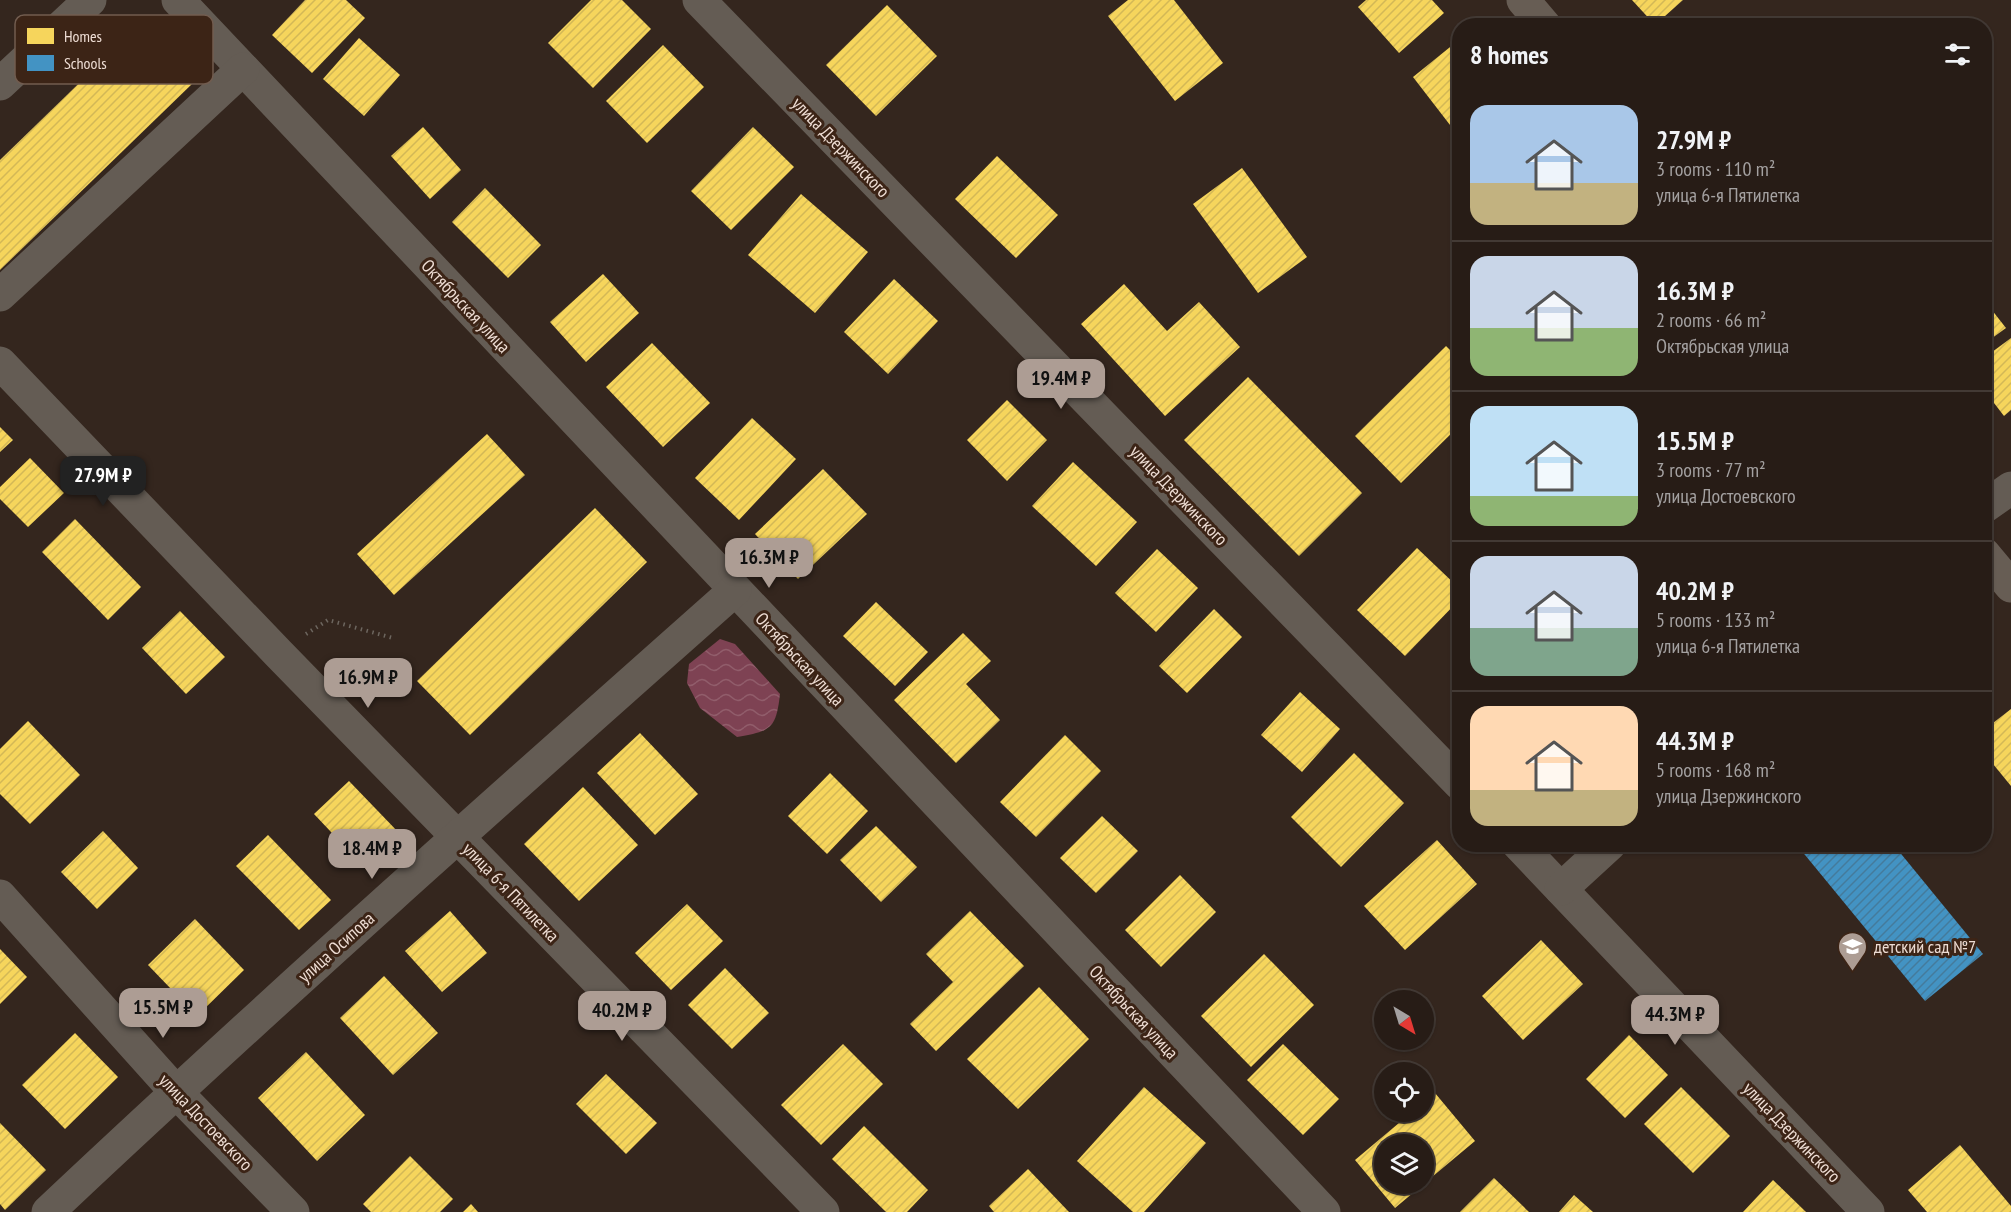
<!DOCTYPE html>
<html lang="en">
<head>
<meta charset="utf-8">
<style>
	:root { --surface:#271c16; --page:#2f251f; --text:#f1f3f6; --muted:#a4a1a1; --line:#433a35; --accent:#ad9d94 }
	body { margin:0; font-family:"PT Sans Narrow",sans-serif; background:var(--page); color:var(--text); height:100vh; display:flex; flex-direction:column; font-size:22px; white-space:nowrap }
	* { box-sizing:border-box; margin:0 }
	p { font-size:20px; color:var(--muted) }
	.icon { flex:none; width:33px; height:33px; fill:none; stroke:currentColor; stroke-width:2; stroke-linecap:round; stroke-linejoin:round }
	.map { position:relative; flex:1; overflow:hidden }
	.side { position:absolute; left:1452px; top:18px; width:540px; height:834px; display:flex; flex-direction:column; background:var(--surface); border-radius:24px; box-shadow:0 2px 4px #0004,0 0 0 2px var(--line) }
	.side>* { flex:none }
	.needle { width:39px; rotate:142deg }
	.buttons { position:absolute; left:1374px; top:990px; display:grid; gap:12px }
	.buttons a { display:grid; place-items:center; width:60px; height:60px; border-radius:50%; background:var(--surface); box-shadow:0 2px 4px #0004,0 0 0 2px var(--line); font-size:30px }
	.price { position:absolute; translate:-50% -51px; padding:0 14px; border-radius:12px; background:var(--accent); color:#111; font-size:20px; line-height:39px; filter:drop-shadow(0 2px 3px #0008) }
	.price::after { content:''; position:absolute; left:50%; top:36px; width:18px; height:14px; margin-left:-9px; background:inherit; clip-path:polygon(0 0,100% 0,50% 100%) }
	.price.current { background:#222; color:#fff }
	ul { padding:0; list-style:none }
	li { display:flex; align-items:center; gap:18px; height:150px; padding:0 18px }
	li+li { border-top:2px solid var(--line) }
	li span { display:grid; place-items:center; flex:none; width:168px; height:120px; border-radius:18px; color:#555 }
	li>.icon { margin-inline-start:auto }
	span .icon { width:72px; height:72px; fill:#fffc; stroke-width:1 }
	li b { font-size:26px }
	h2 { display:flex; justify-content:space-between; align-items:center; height:72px; padding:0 18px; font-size:26px }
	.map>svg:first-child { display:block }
	.water { fill:url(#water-waves) }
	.homes { fill:url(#homes-hatch); fill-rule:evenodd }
	.schools { fill:url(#schools-hatch) }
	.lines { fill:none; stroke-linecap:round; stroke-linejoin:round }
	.path { stroke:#6d665f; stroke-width:4; stroke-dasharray:1.5 4.5; stroke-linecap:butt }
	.street { stroke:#645c54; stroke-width:33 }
	.secondary { stroke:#675d54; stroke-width:33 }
	.labels { text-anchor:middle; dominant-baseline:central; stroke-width:6; stroke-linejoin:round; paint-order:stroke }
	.street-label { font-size:18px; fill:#eeddd4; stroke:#3c2416 }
	.poi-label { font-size:18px; fill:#eeddd4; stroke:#3c2416; text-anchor:start }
	.key { fill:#3c2416; stroke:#715c4f; stroke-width:1.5 }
	.key-label { font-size:16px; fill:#eeddd4 }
</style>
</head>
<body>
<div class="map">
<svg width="2011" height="1212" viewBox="0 0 2011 1212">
	<defs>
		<pattern id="water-waves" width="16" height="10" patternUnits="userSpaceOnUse" patternTransform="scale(1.5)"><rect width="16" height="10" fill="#7e4253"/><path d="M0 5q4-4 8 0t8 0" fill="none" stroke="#915d6b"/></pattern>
		<pattern id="homes-hatch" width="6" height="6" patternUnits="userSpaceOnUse" patternTransform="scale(1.5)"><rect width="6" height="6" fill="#f6d55c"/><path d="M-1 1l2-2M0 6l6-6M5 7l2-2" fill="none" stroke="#d3b856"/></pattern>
		<pattern id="schools-hatch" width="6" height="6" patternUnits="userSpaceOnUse" patternTransform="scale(1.5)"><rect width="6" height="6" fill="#4393c3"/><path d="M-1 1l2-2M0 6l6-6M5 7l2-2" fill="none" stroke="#447b9c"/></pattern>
	</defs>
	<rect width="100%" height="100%" fill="#34261e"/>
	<path class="water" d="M720,639L735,644L780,694C776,729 771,731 737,737L700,708L687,683L689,664Z"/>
	<g class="homes">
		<path d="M305,0H346L365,18L312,73L272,35Z"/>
		<path d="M591,0H622L651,29L593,88L548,43Z"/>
		<path d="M1128,0H1174L1223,63L1175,101L1108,16Z"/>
		<path d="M1366,0H1432L1444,13L1399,53L1358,7Z"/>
		<path d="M1632,0H1683L1655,25Z"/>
		<path d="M887,5L937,56L876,116L826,65Z"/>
		<path d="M138,26L193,83L0,270V160Z"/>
		<path d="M359,38L400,75L364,116L323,79Z"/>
		<path d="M1460,39V118L1450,125L1413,77Z"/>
		<path d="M663,45L704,87L647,143L606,101Z"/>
		<path d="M423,127L461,170L430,199L391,156Z"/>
		<path d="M753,127L794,167L731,230L691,191Z"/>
		<path d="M997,156L1058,215L1016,258L955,199Z"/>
		<path d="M1242,168L1307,257L1258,293L1193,204Z"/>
		<path d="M485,188L541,245L508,278L452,222Z"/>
		<path d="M801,194L868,252L815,313L748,255Z"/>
		<path d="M603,274L639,313L586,362L550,322Z"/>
		<path d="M894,279L938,321L888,374L844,332Z"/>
		<path d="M1124,284L1167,331L1199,302L1240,347L1165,416L1081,324Z"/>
		<path d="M1984,300L2006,328L1984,344Z"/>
		<path d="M2011,338V410L2004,416L1984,390V358Z"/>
		<path d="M652,343L710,403L663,447L606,387Z"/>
		<path d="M1446,346L1460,360V425L1401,483L1355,436Z"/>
		<path d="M1248,377L1362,493L1299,556L1184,440Z"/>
		<path d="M1007,400L1047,440L1007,481L967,440Z"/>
		<path d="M752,418L796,459L739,520L695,478Z"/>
		<path d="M0,427L13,440L0,452Z"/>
		<path d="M487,434L525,475L394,595L357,554Z"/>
		<path d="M30,458L64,493L28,527L0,499V487Z"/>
		<path d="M1073,462L1137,522L1096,566L1032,506Z"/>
		<path d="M823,469L867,514L798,579L755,534Z"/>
		<path d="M595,508L647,562L470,735L417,681Z"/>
		<path d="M75,519L141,587L108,620L42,552Z"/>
		<path d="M1417,548L1460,589V599L1405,656L1357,610Z"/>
		<path d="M1157,549L1198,588L1156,632L1115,593Z"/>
		<path d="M876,602L928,652L895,686L843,636Z"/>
		<path d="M1214,609L1242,637L1187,693L1159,666Z"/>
		<path d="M180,611L225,657L186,694L142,648Z"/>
		<path d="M963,633L991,661L966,684L1000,720L956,763L894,700Z"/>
		<path d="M1300,692L1340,729L1302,772L1261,735Z"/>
		<path d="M1460,694V708L1453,700Z"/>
		<path d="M2011,709V786L1984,753V730Z"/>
		<path d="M28,721L80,775L30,824L0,794V749Z"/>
		<path d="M640,733L698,794L655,835L597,773Z"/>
		<path d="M1065,735L1101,771L1036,837L1000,802Z"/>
		<path d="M1354,753L1404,803L1341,867L1291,817Z"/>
		<path d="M830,773L868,811L827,854L788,816Z"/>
		<path d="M349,781L401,835L366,869L314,814Z"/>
		<path d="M583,787L638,845L579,901L524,844Z"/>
		<path d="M1102,816L1138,851L1096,893L1060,858Z"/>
		<path d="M876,826L917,867L881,902L840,860Z"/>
		<path d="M103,831L138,868L97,909L61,872Z"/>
		<path d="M268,835L331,900L299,930L236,866Z"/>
		<path d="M1437,840L1477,884L1405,950L1364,906Z"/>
		<path d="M1180,875L1216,912L1161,967L1125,930Z"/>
		<path d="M687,904L723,941L671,990L635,953Z"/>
		<path d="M450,911L487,953L442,992L405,951Z"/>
		<path d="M970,911L1024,966L936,1051L910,1024L953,982L926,954Z"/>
		<path d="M195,919L244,970L197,1016L148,965Z"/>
		<path d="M1541,940L1583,984L1523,1040L1482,996Z"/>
		<path d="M0,949L27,977L0,1004Z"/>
		<path d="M1264,954L1314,1005L1251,1067L1201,1016Z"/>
		<path d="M725,968L769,1013L732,1049L688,1005Z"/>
		<path d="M384,976L438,1033L393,1075L340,1018Z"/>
		<path d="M1039,987L1089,1039L1018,1109L967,1059Z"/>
		<path d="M75,1033L118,1077L65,1129L22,1085Z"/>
		<path d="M1629,1035L1668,1075L1625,1118L1586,1079Z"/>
		<path d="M843,1044L883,1084L821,1145L781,1105Z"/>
		<path d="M1283,1044L1339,1099L1303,1135L1247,1080Z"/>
		<path d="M306,1052L365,1115L317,1161L258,1098Z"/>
		<path d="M606,1074L657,1123L626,1154L576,1104Z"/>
		<path d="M1144,1087L1206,1143L1144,1212H1133L1077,1161Z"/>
		<path d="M1681,1087L1730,1136L1693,1173L1644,1124Z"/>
		<path d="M1435,1093L1475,1141L1395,1208L1355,1160L1412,1112H1424V1102ZM1384,1144H1424V1184H1384Z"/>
		<path d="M0,1123L46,1170L5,1210L0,1204Z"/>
		<path d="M864,1126L928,1190L907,1212H886L832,1159Z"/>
		<path d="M1960,1145L2011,1206V1212H1927L1908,1190Z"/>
		<path d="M410,1156L453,1199L440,1212H371L363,1204Z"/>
		<path d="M1028,1169L1069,1212H994L989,1206Z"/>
		<path d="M1494,1178L1529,1212H1460Z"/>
		<path d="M1773,1180L1806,1212H1743Z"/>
		<path d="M1574,1195L1593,1212H1559Z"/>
		<path d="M471,1204L478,1212H463Z"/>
	</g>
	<path class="schools" d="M1796,844H1893L1983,954L1925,1001Z"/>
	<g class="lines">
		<path class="path" d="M306,634L328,620L393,638"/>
		<g class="street">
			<path d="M178,0L1324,1212"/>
			<path d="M699,0L1460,784"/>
			<path d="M0,84L90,0"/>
			<path d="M0,295L243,69"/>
			<path d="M0,363L278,653L823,1212"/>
			<path d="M1984,507L2011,488"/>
			<path d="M1518,844L1868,1212"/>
			<path d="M1561,889L1610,844"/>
			<path d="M0,896L176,1092L293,1212"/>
			<path d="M48,1212C273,1000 504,795 735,590"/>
		</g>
		<g class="secondary">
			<path d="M1523,0L1545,26"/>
			<path d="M1984,554L2011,586"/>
		</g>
	</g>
	<defs>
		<symbol id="school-pin" viewBox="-11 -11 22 30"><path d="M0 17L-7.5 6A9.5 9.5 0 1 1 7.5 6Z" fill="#ad9d94" stroke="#3c2416"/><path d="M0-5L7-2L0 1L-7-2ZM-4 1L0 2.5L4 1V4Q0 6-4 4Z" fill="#fff"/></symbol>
	</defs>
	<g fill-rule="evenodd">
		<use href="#school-pin" x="1836" y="930" width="33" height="45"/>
	</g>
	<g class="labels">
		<g class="street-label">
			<text transform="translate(841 147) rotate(46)">улица Дзержинского</text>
			<text transform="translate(466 306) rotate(47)">Октябрьская улица</text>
			<text transform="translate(1179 495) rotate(46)">улица Дзержинского</text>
			<text transform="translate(800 659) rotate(47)">Октябрьская улица</text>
			<text transform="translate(511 892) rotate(46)">улица 6-я Пятилетка</text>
			<text transform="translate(336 947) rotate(-42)">улица Осипова</text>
			<text transform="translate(1134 1012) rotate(47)">Октябрьская улица</text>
			<text transform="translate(206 1122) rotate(46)">улица Достоевского</text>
			<text transform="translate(1792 1132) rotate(46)">улица Дзержинского</text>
		</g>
		<g class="poi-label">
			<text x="1874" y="946">детский сад №7</text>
		</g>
	</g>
	<rect x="15" y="15" width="198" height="69" rx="9" class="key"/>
	<rect x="27" y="28" width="27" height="16" fill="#f6d55c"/>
	<rect x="27" y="55" width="27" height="16" fill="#4393c3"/>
	<g class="key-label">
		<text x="64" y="42">Homes</text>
		<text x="64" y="69">Schools</text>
	</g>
</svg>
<div class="buttons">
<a><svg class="needle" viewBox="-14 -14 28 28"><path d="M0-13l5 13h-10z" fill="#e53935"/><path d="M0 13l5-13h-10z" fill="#a4a1a1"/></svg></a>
<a><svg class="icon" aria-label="locate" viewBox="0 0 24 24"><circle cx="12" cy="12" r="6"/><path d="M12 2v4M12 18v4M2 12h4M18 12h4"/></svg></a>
<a><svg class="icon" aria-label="layers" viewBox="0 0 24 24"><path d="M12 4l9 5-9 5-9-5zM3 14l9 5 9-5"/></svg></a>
</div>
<b class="price" style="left:1061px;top:410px">19.4M ₽</b>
<b class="price current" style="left:103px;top:507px">27.9M ₽</b>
<b class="price" style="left:769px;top:589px">16.3M ₽</b>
<b class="price" style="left:368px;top:709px">16.9M ₽</b>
<b class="price" style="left:372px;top:880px">18.4M ₽</b>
<b class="price" style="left:163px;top:1039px">15.5M ₽</b>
<b class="price" style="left:622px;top:1042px">40.2M ₽</b>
<b class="price" style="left:1675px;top:1046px">44.3M ₽</b>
<section class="side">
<h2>8 homes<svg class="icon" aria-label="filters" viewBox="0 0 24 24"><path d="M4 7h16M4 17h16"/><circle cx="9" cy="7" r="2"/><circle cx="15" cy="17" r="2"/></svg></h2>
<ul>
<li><span style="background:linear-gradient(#a9c7e8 65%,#c2b280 0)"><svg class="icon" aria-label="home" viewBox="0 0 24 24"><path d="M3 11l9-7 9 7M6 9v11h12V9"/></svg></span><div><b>27.9M ₽</b><p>3 rooms · 110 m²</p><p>улица 6-я Пятилетка</p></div></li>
<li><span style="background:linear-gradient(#c9d6e8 60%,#8fb573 0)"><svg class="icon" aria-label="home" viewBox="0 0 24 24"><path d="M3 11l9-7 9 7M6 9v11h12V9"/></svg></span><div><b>16.3M ₽</b><p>2 rooms · 66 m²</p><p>Октябрьская улица</p></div></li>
<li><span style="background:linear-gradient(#bfe0f5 75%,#8fb573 0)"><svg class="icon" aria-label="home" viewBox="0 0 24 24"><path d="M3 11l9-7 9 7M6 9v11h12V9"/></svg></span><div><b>15.5M ₽</b><p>3 rooms · 77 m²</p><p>улица Достоевского</p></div></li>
<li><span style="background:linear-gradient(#c9d6e8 60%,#7fa58c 0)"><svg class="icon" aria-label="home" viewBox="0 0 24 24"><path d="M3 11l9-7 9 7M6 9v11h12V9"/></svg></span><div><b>40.2M ₽</b><p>5 rooms · 133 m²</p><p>улица 6-я Пятилетка</p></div></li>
<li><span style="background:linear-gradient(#ffd9b3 70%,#c2b280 0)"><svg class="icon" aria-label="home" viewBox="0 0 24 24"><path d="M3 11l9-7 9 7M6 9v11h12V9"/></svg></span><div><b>44.3M ₽</b><p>5 rooms · 168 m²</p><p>улица Дзержинского</p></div></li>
</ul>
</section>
</div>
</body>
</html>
